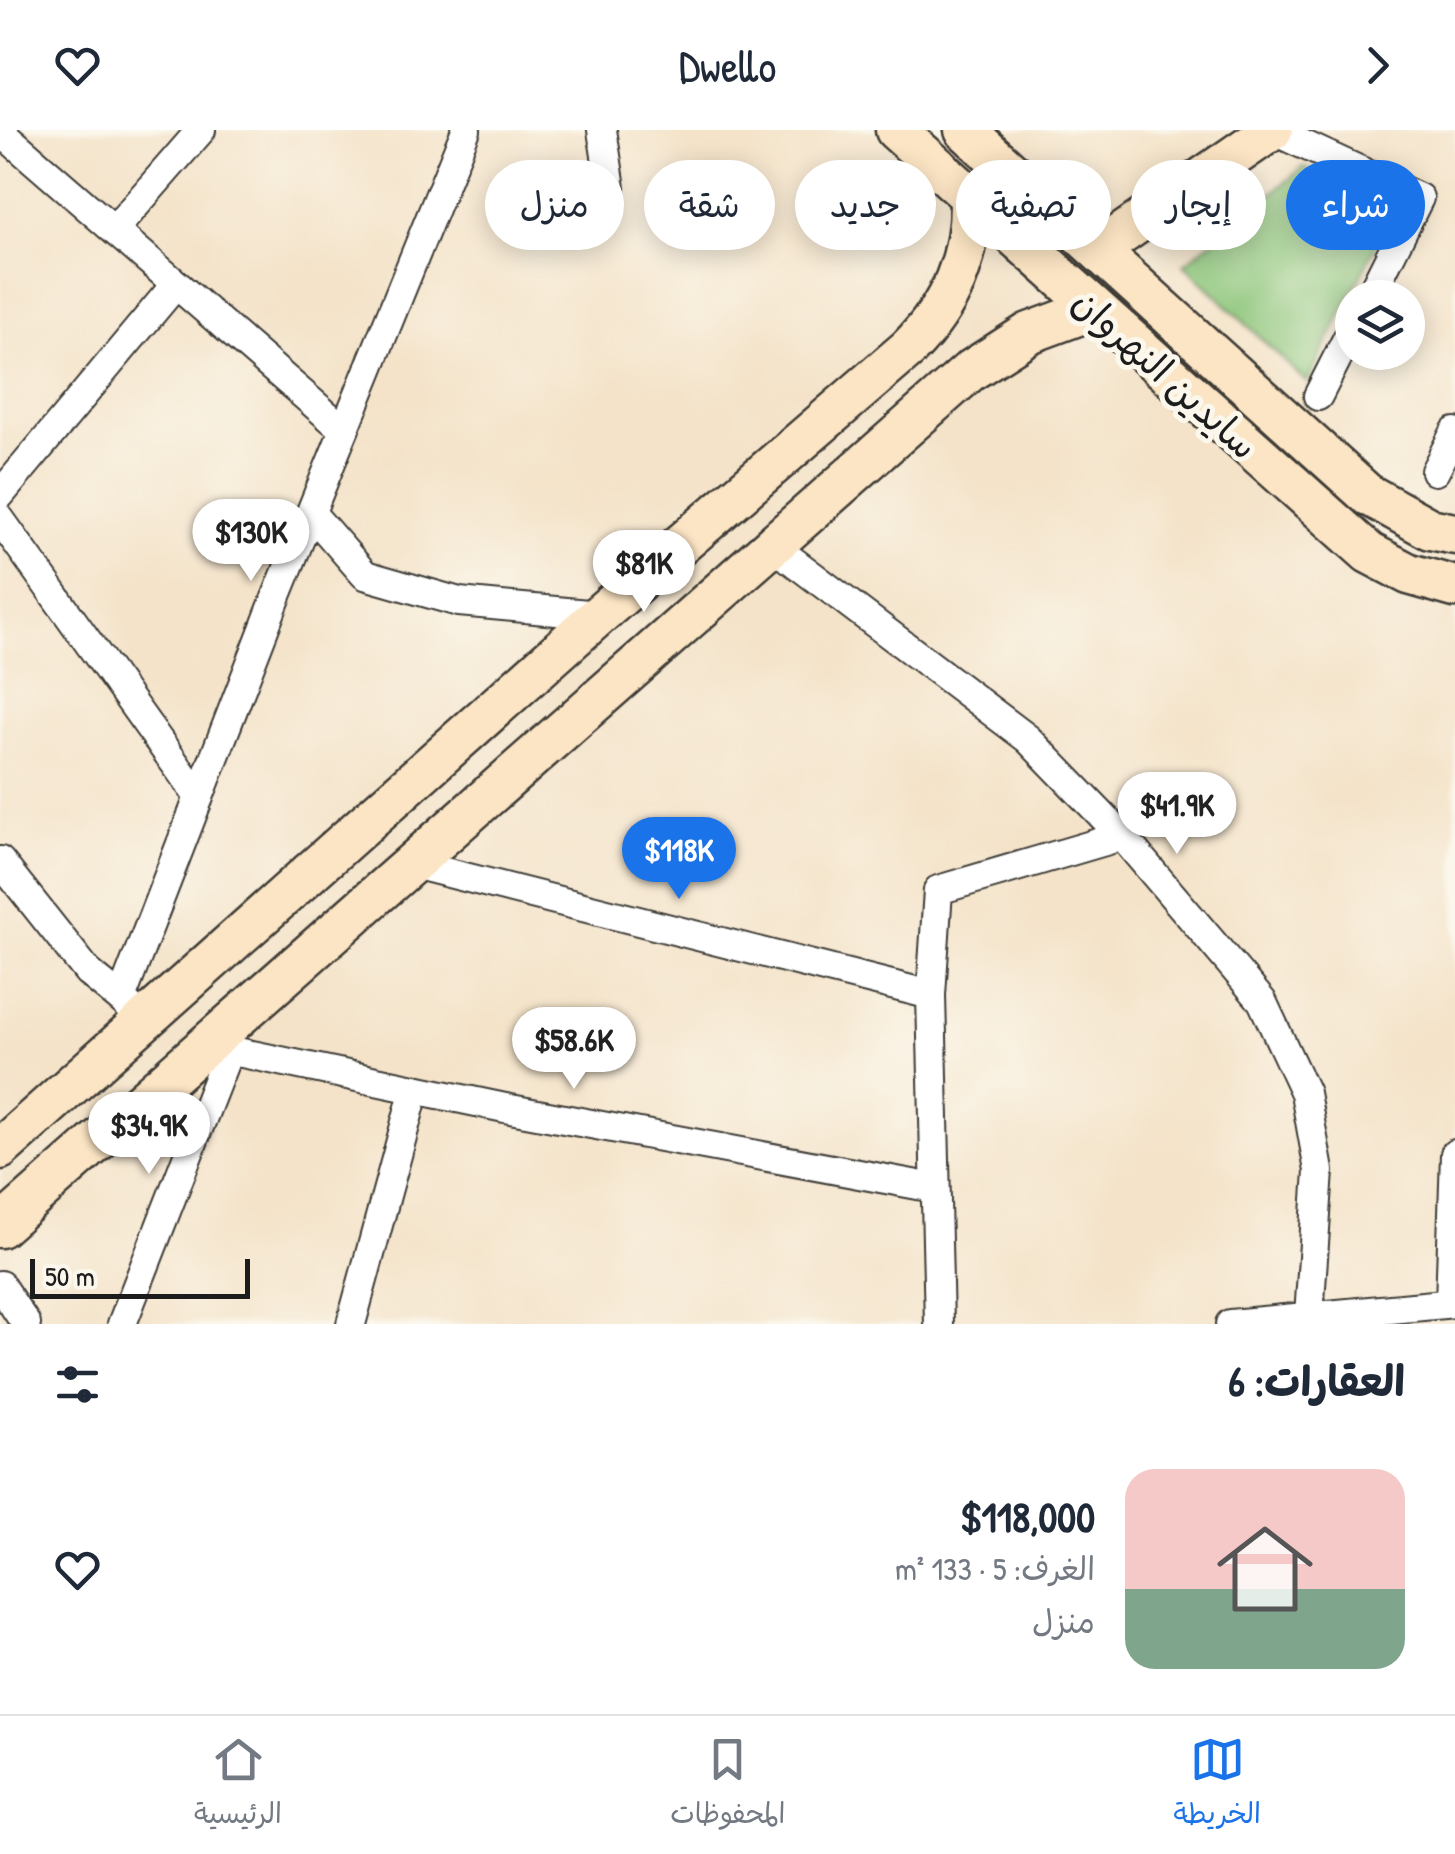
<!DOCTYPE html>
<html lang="ar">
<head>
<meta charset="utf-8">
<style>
	:root { --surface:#fff; --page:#f6f6f7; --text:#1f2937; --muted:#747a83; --line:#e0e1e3; --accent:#1a73e8 }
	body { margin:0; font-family:"Patrick Hand","Playpen Sans Arabic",sans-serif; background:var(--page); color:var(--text); direction:rtl; height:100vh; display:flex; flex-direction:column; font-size:38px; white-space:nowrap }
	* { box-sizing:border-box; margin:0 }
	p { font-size:32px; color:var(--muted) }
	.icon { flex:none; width:55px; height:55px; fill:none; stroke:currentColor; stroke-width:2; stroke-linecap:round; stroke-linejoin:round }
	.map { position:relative; height:1194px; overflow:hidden; direction:ltr }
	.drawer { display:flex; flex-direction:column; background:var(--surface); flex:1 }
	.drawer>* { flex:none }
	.guide { position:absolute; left:30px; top:30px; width:1395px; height:90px; direction:rtl; display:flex; gap:20px }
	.fabs { position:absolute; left:1335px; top:150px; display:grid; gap:20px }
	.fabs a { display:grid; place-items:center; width:90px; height:90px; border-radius:50%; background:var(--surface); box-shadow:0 5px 25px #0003; font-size:50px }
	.scale { position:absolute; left:30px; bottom:25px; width:220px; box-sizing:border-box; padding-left:10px; border:5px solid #1c1c1c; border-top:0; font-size:28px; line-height:35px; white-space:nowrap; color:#1c1c1c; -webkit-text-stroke:8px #fbf7ec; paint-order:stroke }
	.price { position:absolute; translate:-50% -85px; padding:0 22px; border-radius:35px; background:#fff; color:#222; font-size:32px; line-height:65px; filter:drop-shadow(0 2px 5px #0008) }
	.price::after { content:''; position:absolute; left:50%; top:60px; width:30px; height:22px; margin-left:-15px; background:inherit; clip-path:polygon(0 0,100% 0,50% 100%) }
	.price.current { background:var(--accent); color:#fff }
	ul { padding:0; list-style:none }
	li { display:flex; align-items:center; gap:30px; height:250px; padding:0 50px }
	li+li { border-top:2px solid var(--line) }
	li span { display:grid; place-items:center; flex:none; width:280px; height:200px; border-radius:30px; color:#555 }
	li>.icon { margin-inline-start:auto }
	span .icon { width:120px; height:120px; fill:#fffc; stroke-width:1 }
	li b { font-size:42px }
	h2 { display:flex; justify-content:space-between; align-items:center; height:120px; padding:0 50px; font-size:42px }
	.chip { padding:0 35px; border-radius:45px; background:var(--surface); box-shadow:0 5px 25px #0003; font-size:35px; line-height:90px }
	.chip.current { background:var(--accent); color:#fff }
	header { display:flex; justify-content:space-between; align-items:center; height:130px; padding:0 50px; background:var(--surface); font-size:45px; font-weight:600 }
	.tabs { display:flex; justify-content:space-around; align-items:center; height:140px; border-top:2px solid var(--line); background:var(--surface); font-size:28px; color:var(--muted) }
	.tabs a { display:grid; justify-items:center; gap:5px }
	.tabs .current { color:var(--accent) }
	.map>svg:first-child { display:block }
	.green { fill:#89c478; stroke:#52704a; stroke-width:2.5 }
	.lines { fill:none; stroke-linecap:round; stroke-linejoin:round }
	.street-casing { stroke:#3c3a36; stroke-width:32 }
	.secondary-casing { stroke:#3c3a36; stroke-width:45 }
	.street { stroke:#fff; stroke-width:28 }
	.secondary { stroke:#fce5c4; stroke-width:40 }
	.labels { text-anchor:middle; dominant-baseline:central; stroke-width:10; stroke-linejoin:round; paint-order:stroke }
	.street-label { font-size:38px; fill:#1c1c1c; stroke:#fbf7ec }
</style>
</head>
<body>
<header><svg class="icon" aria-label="forward" viewBox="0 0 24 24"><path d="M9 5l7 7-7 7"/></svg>Dwello<svg class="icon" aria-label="heart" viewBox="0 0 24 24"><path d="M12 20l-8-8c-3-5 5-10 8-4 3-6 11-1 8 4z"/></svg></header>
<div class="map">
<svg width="1455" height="1194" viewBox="0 0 1455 1194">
	<rect width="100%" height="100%" fill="#fbf7ec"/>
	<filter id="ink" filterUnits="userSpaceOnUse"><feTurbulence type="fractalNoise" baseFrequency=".01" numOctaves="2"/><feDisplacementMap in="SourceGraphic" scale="20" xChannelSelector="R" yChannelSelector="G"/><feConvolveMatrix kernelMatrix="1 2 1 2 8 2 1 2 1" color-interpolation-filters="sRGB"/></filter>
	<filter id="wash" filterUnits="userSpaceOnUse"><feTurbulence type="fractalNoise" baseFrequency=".0048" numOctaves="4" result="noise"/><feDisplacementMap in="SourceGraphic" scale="40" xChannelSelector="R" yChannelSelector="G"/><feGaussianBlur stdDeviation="2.25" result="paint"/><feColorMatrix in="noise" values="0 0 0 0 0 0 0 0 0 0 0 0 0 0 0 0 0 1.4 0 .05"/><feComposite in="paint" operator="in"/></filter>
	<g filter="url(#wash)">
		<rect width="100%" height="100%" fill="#f4e3c9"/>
		<path class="green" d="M1304,37L1394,79L1307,253L1184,134Z"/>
	</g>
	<g filter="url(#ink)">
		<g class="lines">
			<defs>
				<g id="street">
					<path d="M1272,0L1419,68L1369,168"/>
					<path d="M0,1L344,300"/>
					<path d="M591,86L611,58L602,0"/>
					<path d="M114,100L201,0"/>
					<path d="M1318,266L1352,199"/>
					<path d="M1435,341L1455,302"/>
					<path d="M0,365L176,154"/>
					<path d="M311,383L365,445L459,472L599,485"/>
					<path d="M0,389L199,667"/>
					<path d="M773,416L1028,609L1122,706L1262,871L1305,963L1319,1041L1309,1186"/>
					<path d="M0,731L88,842L121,869"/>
					<path d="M413,734L931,865"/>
					<path d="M145,891L121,869L276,468L466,0"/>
					<path d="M204,915L505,978L934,1058"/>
					<path d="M0,1155L26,1194"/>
					<path d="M1450,1173L1455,1024"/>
					<path d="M122,1194L229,920"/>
					<path d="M351,1194L415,959"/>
					<path d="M939,1194L931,865L938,760L1122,706"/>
					<path d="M1230,1194L1455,1173"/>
				</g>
				<g id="secondary">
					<path d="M896,0L1369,423L1409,444L1455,457"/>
					<path d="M965,0L1367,364L1430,399L1455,404"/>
					<path d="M1100,119L1272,0"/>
					<path d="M0,1019L599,485L909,218C951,175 971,128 970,68"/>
					<path d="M0,1097L970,241L1029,203L1094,179"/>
				</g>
			</defs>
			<use href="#street" class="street-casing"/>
			<use href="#secondary" class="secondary-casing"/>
			<use href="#street" class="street"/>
			<use href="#secondary" class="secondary"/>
		</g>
	</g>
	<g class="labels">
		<g class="street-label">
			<text transform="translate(1166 243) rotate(42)">سايدين النهروان</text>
		</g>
	</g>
</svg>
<div class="fabs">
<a><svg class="icon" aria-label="layers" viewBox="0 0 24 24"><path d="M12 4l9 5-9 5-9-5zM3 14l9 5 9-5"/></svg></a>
</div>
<div class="scale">50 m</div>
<b class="price" style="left:251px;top:454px">$130K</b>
<b class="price" style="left:644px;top:485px">$81K</b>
<b class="price" style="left:1177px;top:727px">$41.9K</b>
<b class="price current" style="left:679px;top:772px">$118K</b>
<b class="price" style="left:574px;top:962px">$58.6K</b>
<b class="price" style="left:149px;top:1047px">$34.9K</b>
<div class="guide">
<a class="chip current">شراء</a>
<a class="chip">إيجار</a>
<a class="chip">تصفية</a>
<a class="chip">جديد</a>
<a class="chip">شقة</a>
<a class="chip">منزل</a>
</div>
</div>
<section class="drawer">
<h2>العقارات: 6<svg class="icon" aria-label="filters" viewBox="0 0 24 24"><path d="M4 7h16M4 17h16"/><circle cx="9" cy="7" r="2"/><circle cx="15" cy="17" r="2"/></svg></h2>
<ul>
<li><span style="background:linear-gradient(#f6c9c9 60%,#7fa58c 0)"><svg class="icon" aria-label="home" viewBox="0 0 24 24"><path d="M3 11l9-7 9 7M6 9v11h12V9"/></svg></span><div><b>$118,000</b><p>الغرف: 5 · 133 m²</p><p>منزل</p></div><svg class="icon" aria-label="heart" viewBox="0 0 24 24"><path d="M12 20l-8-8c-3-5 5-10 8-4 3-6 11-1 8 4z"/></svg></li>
</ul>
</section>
<nav class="tabs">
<a class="current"><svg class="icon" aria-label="map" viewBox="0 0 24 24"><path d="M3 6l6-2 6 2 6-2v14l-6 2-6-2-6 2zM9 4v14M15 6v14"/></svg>الخريطة</a>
<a><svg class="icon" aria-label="saved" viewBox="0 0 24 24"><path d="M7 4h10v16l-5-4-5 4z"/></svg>المحفوظات</a>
<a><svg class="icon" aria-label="home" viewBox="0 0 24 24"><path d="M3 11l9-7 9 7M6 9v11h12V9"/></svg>الرئيسية</a>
</nav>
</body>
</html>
